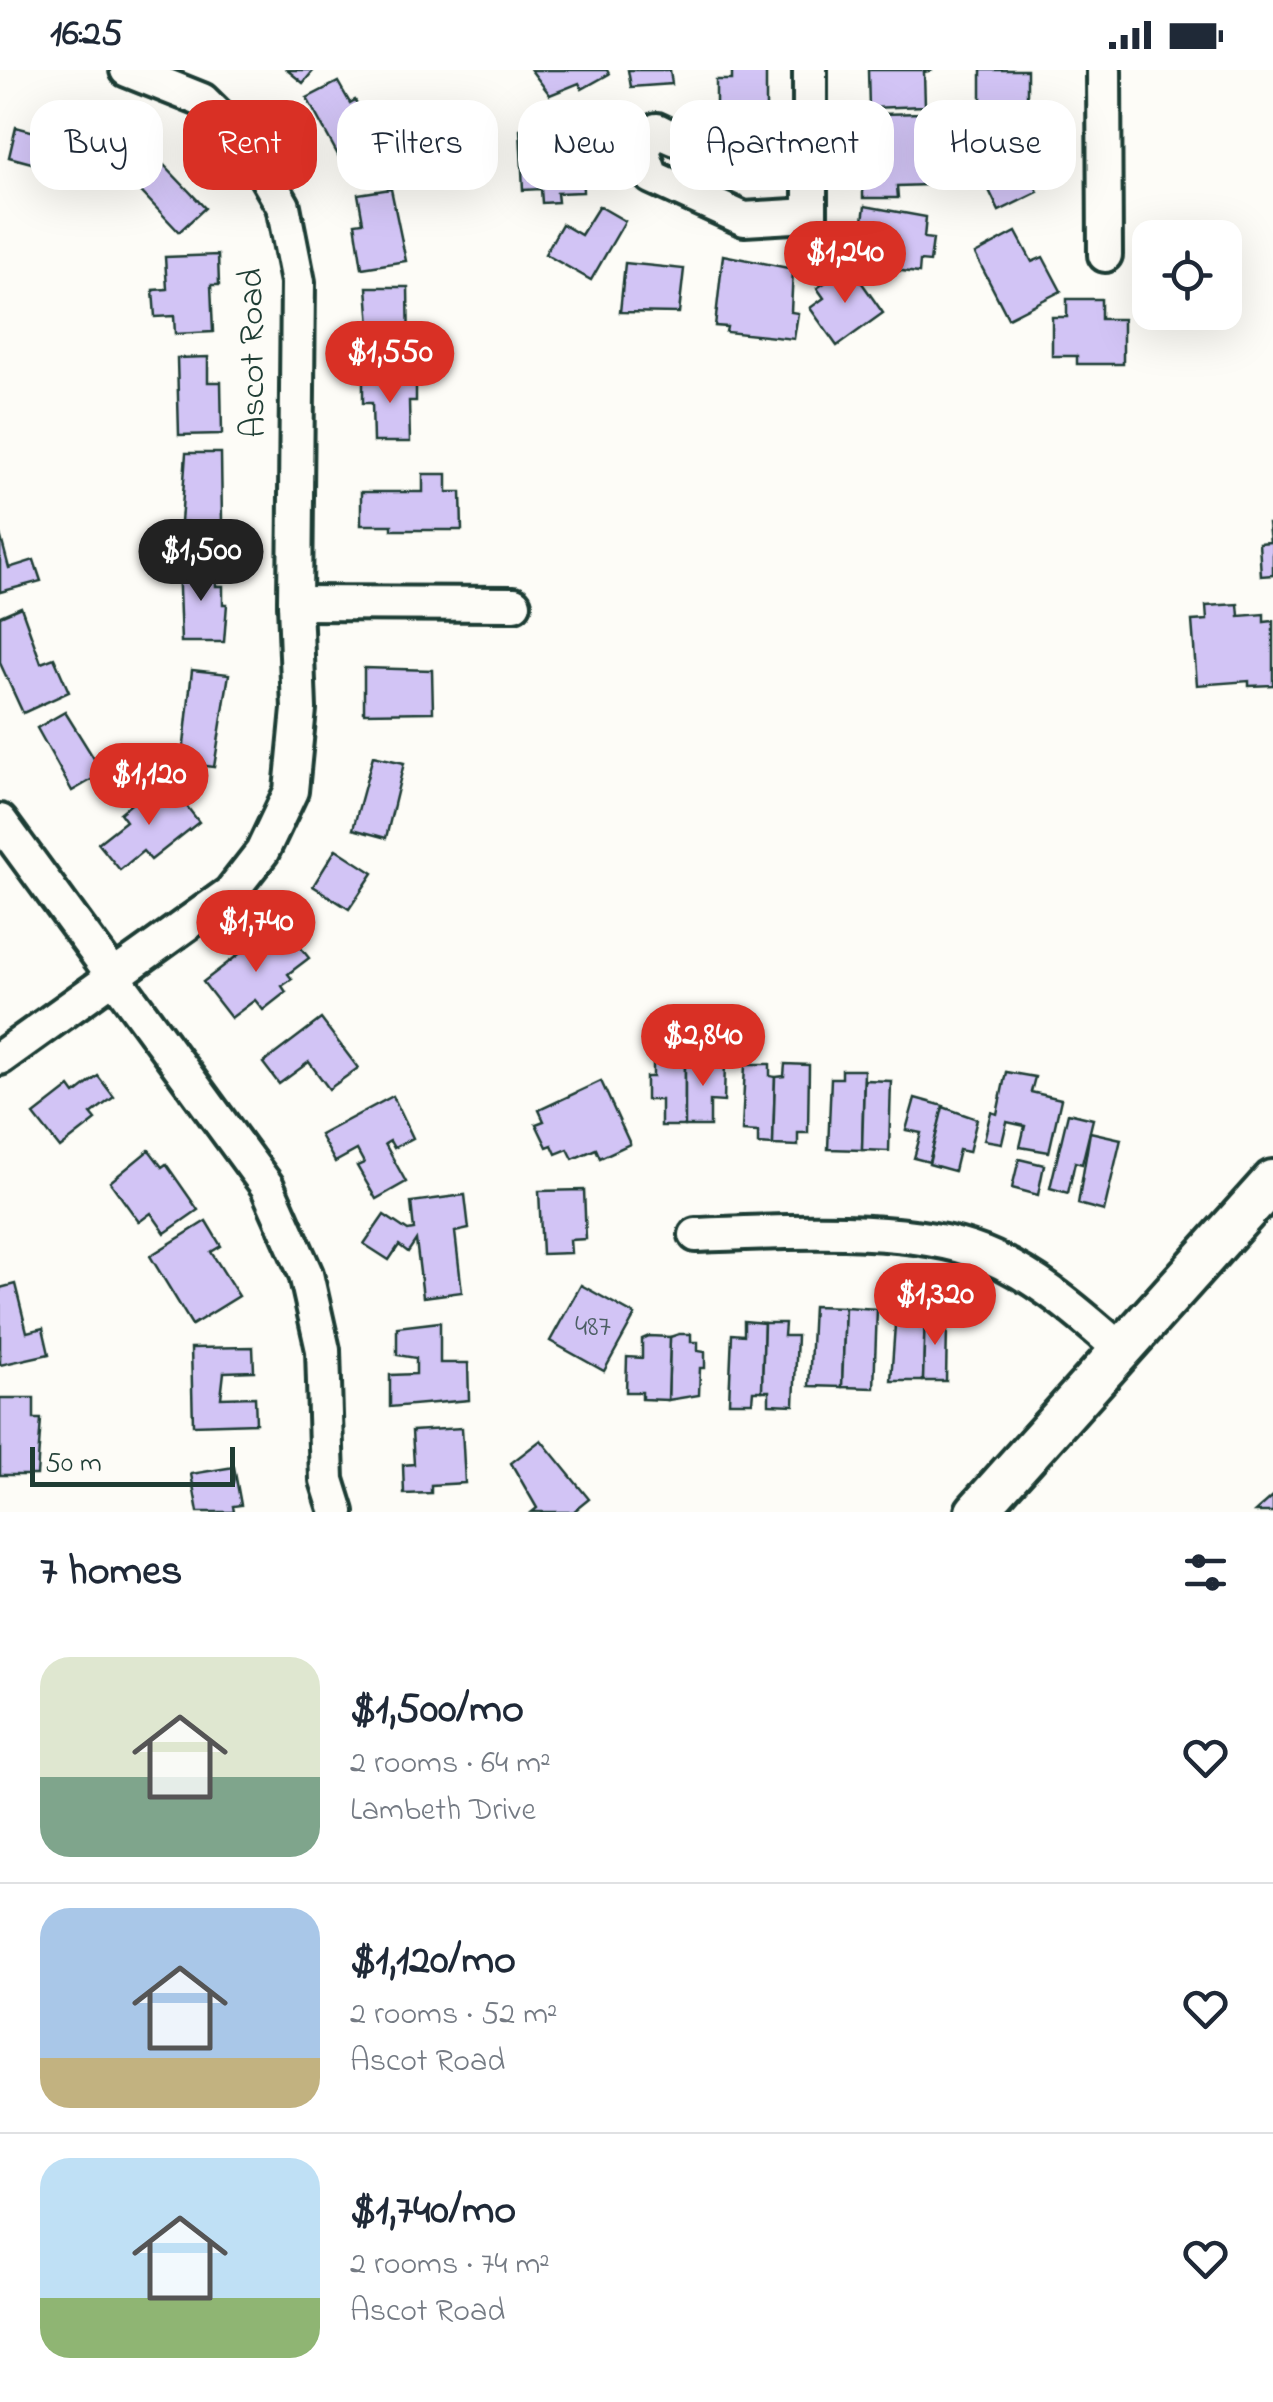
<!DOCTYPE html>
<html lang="en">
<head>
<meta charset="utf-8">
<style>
	:root { --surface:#fff; --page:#f6f6f7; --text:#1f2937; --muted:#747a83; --line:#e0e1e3; --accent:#d93025 }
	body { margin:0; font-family:"Indie Flower",sans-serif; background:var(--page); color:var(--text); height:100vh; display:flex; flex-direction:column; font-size:38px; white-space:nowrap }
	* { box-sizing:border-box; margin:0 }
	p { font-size:32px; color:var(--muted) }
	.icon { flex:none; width:55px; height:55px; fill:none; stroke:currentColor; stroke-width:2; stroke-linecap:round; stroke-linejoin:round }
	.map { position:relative; height:1442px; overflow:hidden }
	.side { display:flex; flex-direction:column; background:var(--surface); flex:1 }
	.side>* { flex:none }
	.hud { position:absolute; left:30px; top:30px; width:1215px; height:90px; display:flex; gap:20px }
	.fabs { position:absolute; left:1132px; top:150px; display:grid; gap:20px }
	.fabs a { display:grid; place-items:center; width:110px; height:110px; border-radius:20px; background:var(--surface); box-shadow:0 10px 40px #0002; font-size:50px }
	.scale { position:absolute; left:30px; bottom:25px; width:205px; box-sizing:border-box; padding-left:10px; border:5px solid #1f3d34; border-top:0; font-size:28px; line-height:35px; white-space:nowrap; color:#1f3d34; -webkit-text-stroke:8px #fdfcf7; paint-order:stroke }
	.price { position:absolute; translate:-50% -85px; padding:0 22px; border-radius:35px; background:var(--accent); color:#fff; font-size:32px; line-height:65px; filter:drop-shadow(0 2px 5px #0008) }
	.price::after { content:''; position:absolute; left:50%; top:60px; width:30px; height:22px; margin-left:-15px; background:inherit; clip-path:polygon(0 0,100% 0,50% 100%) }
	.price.active { background:#222; color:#fff }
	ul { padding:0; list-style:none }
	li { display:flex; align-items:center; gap:30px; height:250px; padding:0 40px }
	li+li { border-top:2px solid var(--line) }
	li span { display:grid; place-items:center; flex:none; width:280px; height:200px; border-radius:30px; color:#555 }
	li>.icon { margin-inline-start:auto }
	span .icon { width:120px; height:120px; fill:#fffc; stroke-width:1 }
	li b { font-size:42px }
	h2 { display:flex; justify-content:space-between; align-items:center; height:120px; padding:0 40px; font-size:42px }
	.tag { padding:0 35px; border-radius:30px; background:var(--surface); box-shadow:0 10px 40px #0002; font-size:35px; line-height:90px }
	.tag.active { background:var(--accent); color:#fff }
	.status { display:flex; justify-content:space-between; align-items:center; height:70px; padding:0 50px; background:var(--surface); direction:ltr }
	.status svg { height:28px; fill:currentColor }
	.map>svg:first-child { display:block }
	.building { fill:#d2c4f5; stroke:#1f3d34; stroke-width:2.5 }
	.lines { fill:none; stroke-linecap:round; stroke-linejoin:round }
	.minor-casing { stroke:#1f3d34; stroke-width:40 }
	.major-casing { stroke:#1f3d34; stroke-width:48 }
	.minor { stroke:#fdfcf7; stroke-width:32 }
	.major { stroke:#fdfcf7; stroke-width:40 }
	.labels { text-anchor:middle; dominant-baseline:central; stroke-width:9; stroke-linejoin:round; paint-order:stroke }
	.number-label { font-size:30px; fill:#4c5f64 }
	.street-label { font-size:35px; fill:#1f3d34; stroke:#fdfcf7 }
</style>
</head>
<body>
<div class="status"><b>16:25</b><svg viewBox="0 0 49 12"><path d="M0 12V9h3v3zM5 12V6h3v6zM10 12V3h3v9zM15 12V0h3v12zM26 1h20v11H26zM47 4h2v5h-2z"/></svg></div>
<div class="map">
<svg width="1273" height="1442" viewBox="0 0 1273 1442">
	<rect width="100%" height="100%" fill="#fdfcf7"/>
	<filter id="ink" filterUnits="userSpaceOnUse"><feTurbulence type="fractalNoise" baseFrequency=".01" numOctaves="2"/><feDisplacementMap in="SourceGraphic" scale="20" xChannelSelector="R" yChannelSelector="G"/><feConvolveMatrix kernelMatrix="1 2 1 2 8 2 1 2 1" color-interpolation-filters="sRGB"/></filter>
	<g filter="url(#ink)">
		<g class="building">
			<path d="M287,0H314L303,13Z"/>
			<path d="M531,0H607L609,4L582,19L579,13L550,25Z"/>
			<path d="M628,0H670L672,14L631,17Z"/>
			<path d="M732,0H766V50L732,54V49H716V10H732Z"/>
			<path d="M868,0H933L924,2L925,36L869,38Z"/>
			<rect x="981" y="0" width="46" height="35"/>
			<path d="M338,12L350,33L355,30L378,72L371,76L379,91L350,107L307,28Z"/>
			<path d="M926,43L928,115L897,116L898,128H863V94H852L851,52L878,51V44Z"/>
			<path d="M563,49V57L574,56L575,73L570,78H574L575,95H582L583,122L557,123L558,132L542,133L541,119L523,120L520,59L536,50Z"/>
			<path d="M48,54L94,65L84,107L9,87L16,57L46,65Z"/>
			<path d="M1008,59L1017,75L1033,67L1047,97L1030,105L1038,122L999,141L969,78Z"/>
			<path d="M141,71L205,138L179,162L116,95Z"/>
			<path d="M391,119L406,191L362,198L355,153L363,152L358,124Z"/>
			<path d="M599,136L625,151L591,210L545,184L562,154L581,165Z"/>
			<path d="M865,136L926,147L924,168L933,169L930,192L920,191L919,203L868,197L872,167L861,165Z"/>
			<path d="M1016,162L1032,192L1043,187L1061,221L1008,248L975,184Z"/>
			<path d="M218,185L219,215H211L213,262L175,264L174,246L155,247L153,220L167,219L165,187Z"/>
			<path d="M723,185L793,199L791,242L798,243L794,269L726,262L727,257L715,256Z"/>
			<path d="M625,193L684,199L679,243L620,242Z"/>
			<path d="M850,196L883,243L837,276L810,238L824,228L817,218Z"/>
			<path d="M367,217H408L409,282L372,283Z"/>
			<path d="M1067,229H1101V249H1123V294H1077V286H1052V247H1067Z"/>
			<path d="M208,287V312H221L222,364L179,365L177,288Z"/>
			<path d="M416,306V331H409L410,372H373L372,333H363V307Z"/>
			<path d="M186,383H221L222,452H216V470H188V452H181Z"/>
			<path d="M423,404H447V422H461L462,460H392V455H361V422H423Z"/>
			<path d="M1268,454H1273V505L1261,506L1259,473L1270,472Z"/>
			<path d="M0,464L9,498L34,490L41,511L0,522Z"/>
			<path d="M178,493H216V516H223V534H227L224,572H181Z"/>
			<path d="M1238,534L1239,546L1264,544V552L1273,551V615L1249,616V611L1197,615L1192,551L1207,550L1206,536Z"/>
			<path d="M21,537L41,593L54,588L69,622L23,643L0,593V546Z"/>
			<path d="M364,598L432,600L433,642L364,643Z"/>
			<path d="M192,600L229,604L214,697L182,693Z"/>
			<path d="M65,642L103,703L72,721L37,658Z"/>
			<path d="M373,686L404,693L386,768L353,759Z"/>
			<path d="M171,716L199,752L151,790L143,781L120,800L98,773L126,751L120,743L141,726L148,735Z"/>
			<path d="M336,779L373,803L349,839L313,816Z"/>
			<path d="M288,862L309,888L288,904L292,909L282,916L286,922L263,940L255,930L231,948L203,912L260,868L268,878Z"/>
			<path d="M321,949L358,998L329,1019L309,992L279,1014L263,993Z"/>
			<path d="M653,989H685V1056H661V1030H646V1007H653Z"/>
			<path d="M685,989L725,990L724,1032L710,1031V1056H685Z"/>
			<path d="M745,994H770V1006L775,1007L773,1075L758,1074V1062L742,1061Z"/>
			<path d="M785,994L809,995L808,1063H798V1076L773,1075L775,1007L784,1006Z"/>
			<path d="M842,1000H864L862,1080L828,1079L831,1008H842Z"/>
			<path d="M1006,1002L1035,1007L1031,1022L1061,1029L1049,1082L1020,1077L1025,1056L1007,1052L1002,1073L984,1070L991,1042L997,1044Z"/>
			<path d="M98,1006L114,1027L91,1044L96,1050L60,1078L34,1045L70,1017L75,1024Z"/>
			<path d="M864,1010L891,1011L889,1081L862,1080Z"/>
			<path d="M601,1011L630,1074L600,1088L596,1079L573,1089L568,1079L556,1084L552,1075L547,1077L536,1054L544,1051L539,1040Z"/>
			<path d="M393,1026L413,1068L394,1078L390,1071L385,1074L406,1112L376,1129L357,1096L364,1093L357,1080L335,1092L320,1065Z"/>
			<path d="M915,1028L944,1036L929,1092L914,1088L921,1063L906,1060Z"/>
			<path d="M943,1037L977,1049L969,1082L959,1080L954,1101L929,1094Z"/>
			<path d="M1068,1043L1093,1049L1082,1094L1075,1092L1068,1123L1050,1118Z"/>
			<path d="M1090,1062L1121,1069L1104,1141L1078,1134Z"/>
			<path d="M149,1080L162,1097L166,1094L198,1140L165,1163L151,1143L139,1152L110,1112Z"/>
			<path d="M1019,1089L1044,1095L1038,1125L1012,1118Z"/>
			<path d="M584,1120L586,1169L570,1170L571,1183L542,1184L539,1121Z"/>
			<path d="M465,1125L469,1159L455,1162L462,1222L423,1227L416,1170L408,1182L399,1175L389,1190L364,1174L384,1145L408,1161L414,1160L411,1132Z"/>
			<path d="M206,1151L221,1176L211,1182L239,1226L192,1255L150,1186Z"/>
			<path d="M15,1214L27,1262L43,1258L49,1284L0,1295V1218Z"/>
			<path d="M581,1215L635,1245L604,1301L550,1271Z"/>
			<path d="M813,1236L845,1237L842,1317L809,1316Z"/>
			<path d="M845,1237L877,1239L874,1318L842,1317Z"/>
			<path d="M896,1241H925L923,1311H891Z"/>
			<path d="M925,1241H941V1255H947L946,1311H923Z"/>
			<path d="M744,1251L764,1253L762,1321H753L752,1332H729L732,1264L744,1265Z"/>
			<path d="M440,1252V1293H468L469,1330L390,1337V1305L416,1304V1288L397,1285V1257Z"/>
			<path d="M764,1253H785L784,1266H797L794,1335L769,1334V1321H762Z"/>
			<path d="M679,1264H691V1272H698V1281L705,1282V1298H700L699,1325L668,1330L670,1267Z"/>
			<path d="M649,1266L670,1267L668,1330L642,1329V1322H626L627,1287L642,1288V1269Z"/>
			<path d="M253,1277L254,1301L224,1302L221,1328L255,1327L256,1353L193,1355L191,1278Z"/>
			<path d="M0,1328H34V1349H41L37,1405H0Z"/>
			<path d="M462,1358L465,1413L431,1415V1423L404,1424L403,1395L414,1394L412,1361Z"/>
			<path d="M541,1370L589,1429L573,1442H532L537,1438L511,1393Z"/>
			<path d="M234,1397L241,1435L233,1436L234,1442H198L191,1404Z"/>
			<path d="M1273,1426V1442H1255Z"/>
		</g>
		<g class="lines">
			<defs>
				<g id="minor">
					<path d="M1104,0L1105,185"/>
					<path d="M810,145L744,149L652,107L642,80L657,60C705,86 757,88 810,81"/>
					<path d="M810,172V0"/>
					<path d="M295,533L514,534"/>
					<path d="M0,751L267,1116L306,1204L323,1280L327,1410L337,1442"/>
					<path d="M0,988L230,823L262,782L291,721L299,639L295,533L298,212L283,136L248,75L202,30L127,0"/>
					<path d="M696,1165C773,1162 898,1155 970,1179C1028,1198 1077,1241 1122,1281"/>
				</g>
				<path id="major" d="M976,1442L1273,1111"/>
			</defs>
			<use href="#minor" class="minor-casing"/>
			<use href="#major" class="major-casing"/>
			<use href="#minor" class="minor"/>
			<use href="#major" class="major"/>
		</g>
	</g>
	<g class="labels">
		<g class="number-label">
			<text x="593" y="1258">487</text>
		</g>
		<g class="street-label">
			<text transform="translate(254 283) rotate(-91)">Ascot Road</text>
		</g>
	</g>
</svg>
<div class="fabs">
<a><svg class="icon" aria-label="locate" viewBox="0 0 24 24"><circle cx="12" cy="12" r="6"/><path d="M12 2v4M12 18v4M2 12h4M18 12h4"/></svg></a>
</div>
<div class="scale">50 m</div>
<b class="price" style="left:845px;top:236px">$1,240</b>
<b class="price" style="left:390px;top:336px">$1,550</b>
<b class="price active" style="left:201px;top:534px">$1,500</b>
<b class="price" style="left:149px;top:758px">$1,120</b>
<b class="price" style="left:256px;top:905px">$1,740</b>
<b class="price" style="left:703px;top:1019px">$2,840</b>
<b class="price" style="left:935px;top:1278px">$1,320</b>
<div class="hud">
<a class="tag">Buy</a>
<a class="tag active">Rent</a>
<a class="tag">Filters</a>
<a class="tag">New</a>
<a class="tag">Apartment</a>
<a class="tag">House</a>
</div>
</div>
<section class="side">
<h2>7 homes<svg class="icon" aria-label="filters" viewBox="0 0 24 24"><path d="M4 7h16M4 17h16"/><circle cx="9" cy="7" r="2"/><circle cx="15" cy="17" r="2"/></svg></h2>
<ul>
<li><span style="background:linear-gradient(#dfe7d0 60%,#7fa58c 0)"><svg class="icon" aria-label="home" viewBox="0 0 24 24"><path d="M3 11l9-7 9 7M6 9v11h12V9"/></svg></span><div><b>$1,500/mo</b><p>2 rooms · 64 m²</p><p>Lambeth Drive</p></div><svg class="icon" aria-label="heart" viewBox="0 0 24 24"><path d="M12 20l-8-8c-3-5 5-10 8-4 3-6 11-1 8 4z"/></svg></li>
<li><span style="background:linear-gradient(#a9c7e8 75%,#c2b280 0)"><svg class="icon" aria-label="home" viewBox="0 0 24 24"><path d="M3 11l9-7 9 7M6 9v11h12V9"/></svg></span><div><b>$1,120/mo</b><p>2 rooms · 52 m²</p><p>Ascot Road</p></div><svg class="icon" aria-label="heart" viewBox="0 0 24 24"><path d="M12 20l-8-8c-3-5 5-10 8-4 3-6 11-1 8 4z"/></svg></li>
<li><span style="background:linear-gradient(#bfe0f5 70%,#8fb573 0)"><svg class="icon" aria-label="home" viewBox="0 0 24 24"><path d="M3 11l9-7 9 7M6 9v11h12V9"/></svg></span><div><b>$1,740/mo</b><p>2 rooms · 74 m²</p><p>Ascot Road</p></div><svg class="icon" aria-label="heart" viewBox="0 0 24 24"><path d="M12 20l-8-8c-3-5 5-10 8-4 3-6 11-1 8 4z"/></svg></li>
</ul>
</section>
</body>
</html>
